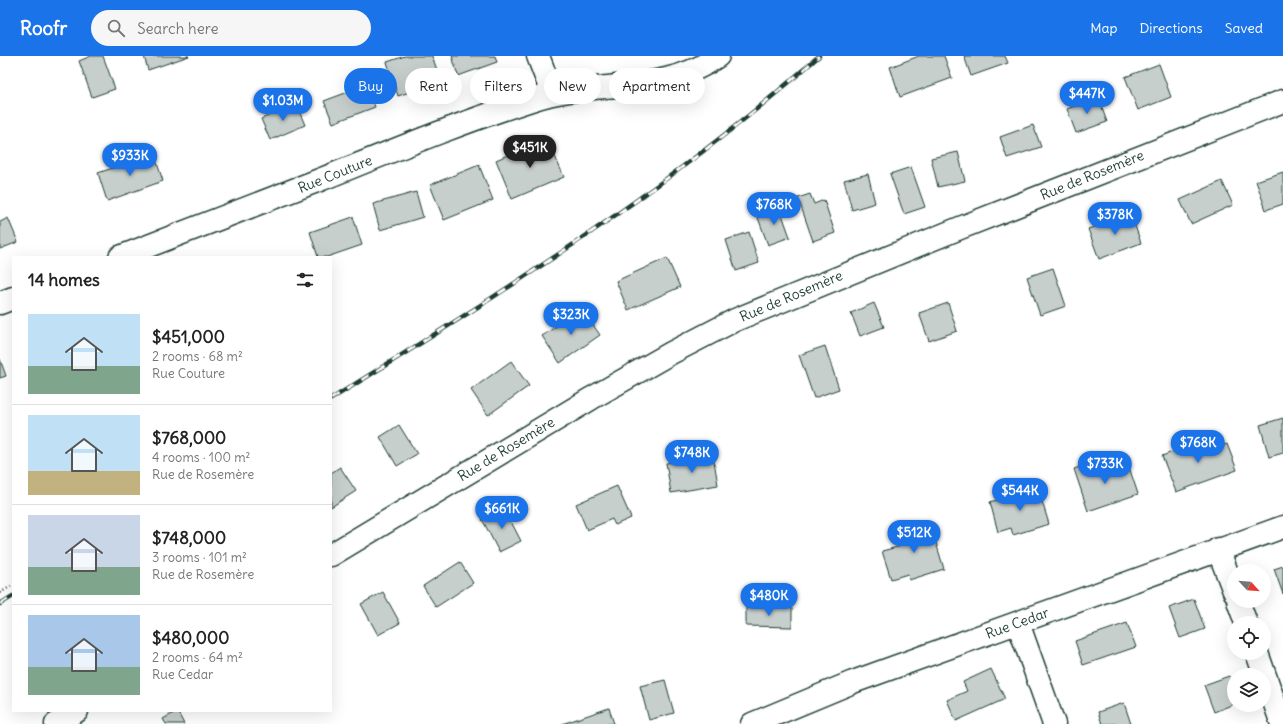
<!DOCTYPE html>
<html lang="en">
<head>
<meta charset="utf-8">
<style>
	:root { --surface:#fff; --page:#f6f6f6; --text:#222; --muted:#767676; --line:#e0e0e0; --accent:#1a73e8 }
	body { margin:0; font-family:Delius,sans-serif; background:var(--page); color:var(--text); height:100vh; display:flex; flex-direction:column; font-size:15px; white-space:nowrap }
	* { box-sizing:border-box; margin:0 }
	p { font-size:13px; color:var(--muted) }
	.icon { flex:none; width:22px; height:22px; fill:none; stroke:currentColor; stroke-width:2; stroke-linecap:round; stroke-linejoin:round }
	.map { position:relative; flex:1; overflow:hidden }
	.sheet { position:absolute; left:12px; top:200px; width:320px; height:456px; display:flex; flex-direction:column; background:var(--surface); border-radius:0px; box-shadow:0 4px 16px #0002 }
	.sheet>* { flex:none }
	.banner { position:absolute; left:344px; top:12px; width:380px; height:36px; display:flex; gap:8px }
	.needle { width:26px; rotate:116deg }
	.controls { position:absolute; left:1227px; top:508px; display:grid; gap:8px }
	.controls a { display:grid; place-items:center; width:44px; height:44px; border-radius:50%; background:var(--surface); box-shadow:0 4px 16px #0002; font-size:20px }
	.price { position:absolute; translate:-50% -34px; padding:0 9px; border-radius:14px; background:var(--accent); color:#fff; font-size:13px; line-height:26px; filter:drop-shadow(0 1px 2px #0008) }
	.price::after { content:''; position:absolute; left:50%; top:24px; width:12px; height:9px; margin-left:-6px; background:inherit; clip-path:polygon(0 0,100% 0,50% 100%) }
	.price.active { background:#222; color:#fff }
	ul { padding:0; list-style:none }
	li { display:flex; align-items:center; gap:12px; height:100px; padding:0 16px }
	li+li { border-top:1px solid var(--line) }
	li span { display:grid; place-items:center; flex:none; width:112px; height:80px; border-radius:0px; color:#555 }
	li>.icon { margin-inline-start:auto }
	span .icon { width:48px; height:48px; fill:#fffc; stroke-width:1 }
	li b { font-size:17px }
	h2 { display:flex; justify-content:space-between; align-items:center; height:48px; padding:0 16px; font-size:17px }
	.pill { padding:0 14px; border-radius:18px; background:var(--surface); box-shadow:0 4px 16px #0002; font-size:14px; line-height:36px }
	.pill.active { background:var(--accent); color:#fff }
	header { display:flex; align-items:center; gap:24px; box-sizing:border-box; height:56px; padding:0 20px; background:var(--accent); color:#fff }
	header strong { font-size:19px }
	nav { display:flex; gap:22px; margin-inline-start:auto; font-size:14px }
	.search { width:280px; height:36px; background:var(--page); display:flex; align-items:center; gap:10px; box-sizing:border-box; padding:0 14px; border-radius:22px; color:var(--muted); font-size:15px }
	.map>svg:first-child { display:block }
	.building { fill:#c7cfcc; stroke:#1f3d34 }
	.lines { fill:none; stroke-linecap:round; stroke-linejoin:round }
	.street-casing { stroke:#1f3d34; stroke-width:25 }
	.path { stroke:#1f3d34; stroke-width:2.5; stroke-dasharray:1 3; stroke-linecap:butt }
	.street { stroke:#fff; stroke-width:22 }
	.rail-casing { stroke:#1f3d34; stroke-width:4.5 }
	.rail { stroke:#fff; stroke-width:3; stroke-dasharray:9; stroke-linecap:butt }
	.labels { text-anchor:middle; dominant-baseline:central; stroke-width:3; stroke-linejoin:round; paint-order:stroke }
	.street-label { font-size:14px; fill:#1f3d34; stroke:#fff }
</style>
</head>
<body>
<header>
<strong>Roofr</strong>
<div class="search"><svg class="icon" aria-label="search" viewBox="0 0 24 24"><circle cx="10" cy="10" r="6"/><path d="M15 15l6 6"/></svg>Search here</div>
<nav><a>Map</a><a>Directions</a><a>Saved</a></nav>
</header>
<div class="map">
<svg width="1283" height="668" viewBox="0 0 1283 668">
	<rect width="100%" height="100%" fill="#fff"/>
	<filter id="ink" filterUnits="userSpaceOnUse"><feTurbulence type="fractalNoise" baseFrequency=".025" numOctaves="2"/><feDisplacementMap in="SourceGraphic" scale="8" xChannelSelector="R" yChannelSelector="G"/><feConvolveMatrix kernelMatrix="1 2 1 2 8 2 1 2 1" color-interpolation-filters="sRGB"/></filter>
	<g filter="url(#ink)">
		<g class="building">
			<path d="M91,0H103L115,33L92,41L79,5Z"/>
			<path d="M144,0H189L148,14Z"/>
			<path d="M405,0H432L441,25L398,40L387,6Z"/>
			<path d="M452,0H495L497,6L458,20Z"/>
			<path d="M919,0H944L952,22L900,41L890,11Z"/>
			<path d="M964,0H1005L1008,7L971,20Z"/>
			<path d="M1159,8L1171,41L1138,54L1125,21Z"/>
			<path d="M367,29L375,51L333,67L324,45Z"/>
			<path d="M1098,41L1107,66L1076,77L1067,53Z"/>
			<path d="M296,48L305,69L270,84L261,63Z"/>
			<path d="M1033,69L1041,91L1007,102L1000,81Z"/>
			<path d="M547,82L564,121L512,143L496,104Z"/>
			<path d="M958,96L965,125L938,131L931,102Z"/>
			<path d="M154,98L163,125L107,145L98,117Z"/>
			<path d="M479,109L493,144L444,164L430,129Z"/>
			<path d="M911,111L925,151L904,158L890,118Z"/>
			<path d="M1283,116V148L1266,154L1256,125Z"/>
			<path d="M868,118L875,147L852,154L844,124Z"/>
			<path d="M1222,125L1233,149L1191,168L1180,144Z"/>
			<path d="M416,136L423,161L380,174L373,148Z"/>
			<path d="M810,138L814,148L824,144L835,177L813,185L798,142Z"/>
			<path d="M779,150L790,181L768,189L757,159Z"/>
			<path d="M1131,158L1141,187L1099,203L1088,173Z"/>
			<path d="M353,161L362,189L327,201H318L310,176Z"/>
			<path d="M8,162L18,186L0,193V166Z"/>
			<path d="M749,176L759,207L736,215L726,184Z"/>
			<path d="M667,202L680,231L628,254L616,225Z"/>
			<path d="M1053,212L1066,250L1040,259L1027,221Z"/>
			<path d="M874,247L884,271L860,280L851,257Z"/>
			<path d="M948,247L957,275L929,285L919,257Z"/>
			<path d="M582,253L600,279L560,307L542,280Z"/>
			<path d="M825,290L839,333L814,342L799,299Z"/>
			<path d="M0,303L6,320L0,322Z"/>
			<path d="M511,305L529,330L488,359L471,334Z"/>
			<path d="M1283,362V397L1269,401L1260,369Z"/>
			<path d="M399,369L417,398L397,410L380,381Z"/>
			<path d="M1212,381L1216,392L1227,388L1237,414L1176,436L1162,400Z"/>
			<path d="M713,399L718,429L671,437L666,407Z"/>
			<path d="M1099,404L1103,416L1128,408L1138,438L1088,455L1074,413Z"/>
			<path d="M340,411L356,435L331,451V417Z"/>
			<path d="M617,430L631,462L615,469L612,463L587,474L576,448Z"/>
			<path d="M1038,432L1049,468L1013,479L1011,472L998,476L990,446Z"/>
			<path d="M504,452L521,485L499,496L482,463Z"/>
			<path d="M930,467L944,513L909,524L908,518L891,523L882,495L901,490L897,478Z"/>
			<path d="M460,506L473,527L436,551L423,530Z"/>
			<path d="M1283,510V538L1274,513Z"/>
			<path d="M383,536L400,567L378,579L361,548Z"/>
			<path d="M1194,543L1205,573L1180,582L1169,552Z"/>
			<path d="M746,550L792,552V571L746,570Z"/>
			<path d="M1127,567L1136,591L1083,609L1075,585Z"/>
			<path d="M991,613L1005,643L956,665L947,644L967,635L963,626Z"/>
			<path d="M1229,620L1234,633V648L1214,656L1204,629Z"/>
			<path d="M665,624L674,657L649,664L640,630Z"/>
			<path d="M1124,647L1131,668H1102L1098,656Z"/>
			<path d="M609,652L614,668H562Z"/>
			<path d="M177,655L184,668H166L163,663Z"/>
		</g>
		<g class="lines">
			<defs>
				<g id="street">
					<path d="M538,0L552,37"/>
					<path d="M120,201C188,175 255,149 322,123C392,95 462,66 534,43C594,23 664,40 718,0"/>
					<path d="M0,247L13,242"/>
					<path d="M1218,493L1234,535"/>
					<path d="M331,499L592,342L671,297L735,264L960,172L1283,45"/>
					<path d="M1238,545L1246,567"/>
					<path d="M1018,567L1054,668"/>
					<path d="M1257,597L1282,668"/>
					<path d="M56,668L77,655"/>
					<path d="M752,668L853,626L1283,471"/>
				</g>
			</defs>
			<use href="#street" class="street-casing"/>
			<path class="path" d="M0,537L13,529"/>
			<use href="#street" class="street"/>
			<defs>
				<g id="rail">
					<path d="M331,343C500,238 670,133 819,0"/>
					<path d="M0,548L13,540"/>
				</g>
			</defs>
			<use href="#rail" class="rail-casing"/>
			<use href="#rail" class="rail"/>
		</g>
	</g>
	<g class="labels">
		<g class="street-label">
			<text transform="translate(335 118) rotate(-22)">Rue Couture</text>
			<text transform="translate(1092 119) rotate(-22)">Rue de Rosemère</text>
			<text transform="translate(791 240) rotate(-23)">Rue de Rosemère</text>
			<text transform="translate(506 393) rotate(-31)">Rue de Rosemère</text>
			<text transform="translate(1017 567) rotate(-20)">Rue Cedar</text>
		</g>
	</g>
</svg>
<div class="controls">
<a><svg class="needle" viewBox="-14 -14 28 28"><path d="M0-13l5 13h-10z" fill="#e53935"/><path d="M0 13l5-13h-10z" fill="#767676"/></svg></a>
<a><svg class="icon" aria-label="locate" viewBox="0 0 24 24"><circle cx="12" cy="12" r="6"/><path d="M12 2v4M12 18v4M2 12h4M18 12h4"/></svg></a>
<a><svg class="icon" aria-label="layers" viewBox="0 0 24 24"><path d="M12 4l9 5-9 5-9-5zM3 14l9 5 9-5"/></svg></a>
</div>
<b class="price" style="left:1087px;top:59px">$447K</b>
<b class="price" style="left:283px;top:66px">$1.03M</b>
<b class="price active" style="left:530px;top:113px">$451K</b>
<b class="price" style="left:130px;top:121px">$933K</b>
<b class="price" style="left:774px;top:170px">$768K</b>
<b class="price" style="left:1115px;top:180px">$378K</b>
<b class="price" style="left:571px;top:280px">$323K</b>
<b class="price" style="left:1198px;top:408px">$768K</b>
<b class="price" style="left:692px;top:418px">$748K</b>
<b class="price" style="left:1105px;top:429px">$733K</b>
<b class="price" style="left:1020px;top:456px">$544K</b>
<b class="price" style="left:502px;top:474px">$661K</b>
<b class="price" style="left:914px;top:498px">$512K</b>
<b class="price" style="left:769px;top:561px">$480K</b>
<div class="banner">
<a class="pill active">Buy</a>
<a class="pill">Rent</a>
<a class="pill">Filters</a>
<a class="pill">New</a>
<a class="pill">Apartment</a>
</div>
<section class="sheet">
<h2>14 homes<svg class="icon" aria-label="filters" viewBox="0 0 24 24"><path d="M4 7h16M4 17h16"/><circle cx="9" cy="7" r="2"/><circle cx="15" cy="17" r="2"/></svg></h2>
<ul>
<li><span style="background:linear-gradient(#bfe0f5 65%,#7fa58c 0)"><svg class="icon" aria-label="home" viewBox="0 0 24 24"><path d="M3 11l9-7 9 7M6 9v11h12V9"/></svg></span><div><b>$451,000</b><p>2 rooms · 68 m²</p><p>Rue Couture</p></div></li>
<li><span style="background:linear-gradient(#bfe0f5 70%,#c2b280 0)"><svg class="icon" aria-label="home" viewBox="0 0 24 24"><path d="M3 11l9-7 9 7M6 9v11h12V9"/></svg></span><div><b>$768,000</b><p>4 rooms · 100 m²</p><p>Rue de Rosemère</p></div></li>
<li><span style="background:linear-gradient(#c9d6e8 65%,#7fa58c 0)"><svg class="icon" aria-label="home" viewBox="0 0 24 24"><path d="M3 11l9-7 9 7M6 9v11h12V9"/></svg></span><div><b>$748,000</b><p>3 rooms · 101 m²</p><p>Rue de Rosemère</p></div></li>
<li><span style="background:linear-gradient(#a9c7e8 65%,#7fa58c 0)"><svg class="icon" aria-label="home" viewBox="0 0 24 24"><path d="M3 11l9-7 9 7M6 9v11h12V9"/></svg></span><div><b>$480,000</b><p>2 rooms · 64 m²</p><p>Rue Cedar</p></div></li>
</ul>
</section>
</div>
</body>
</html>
